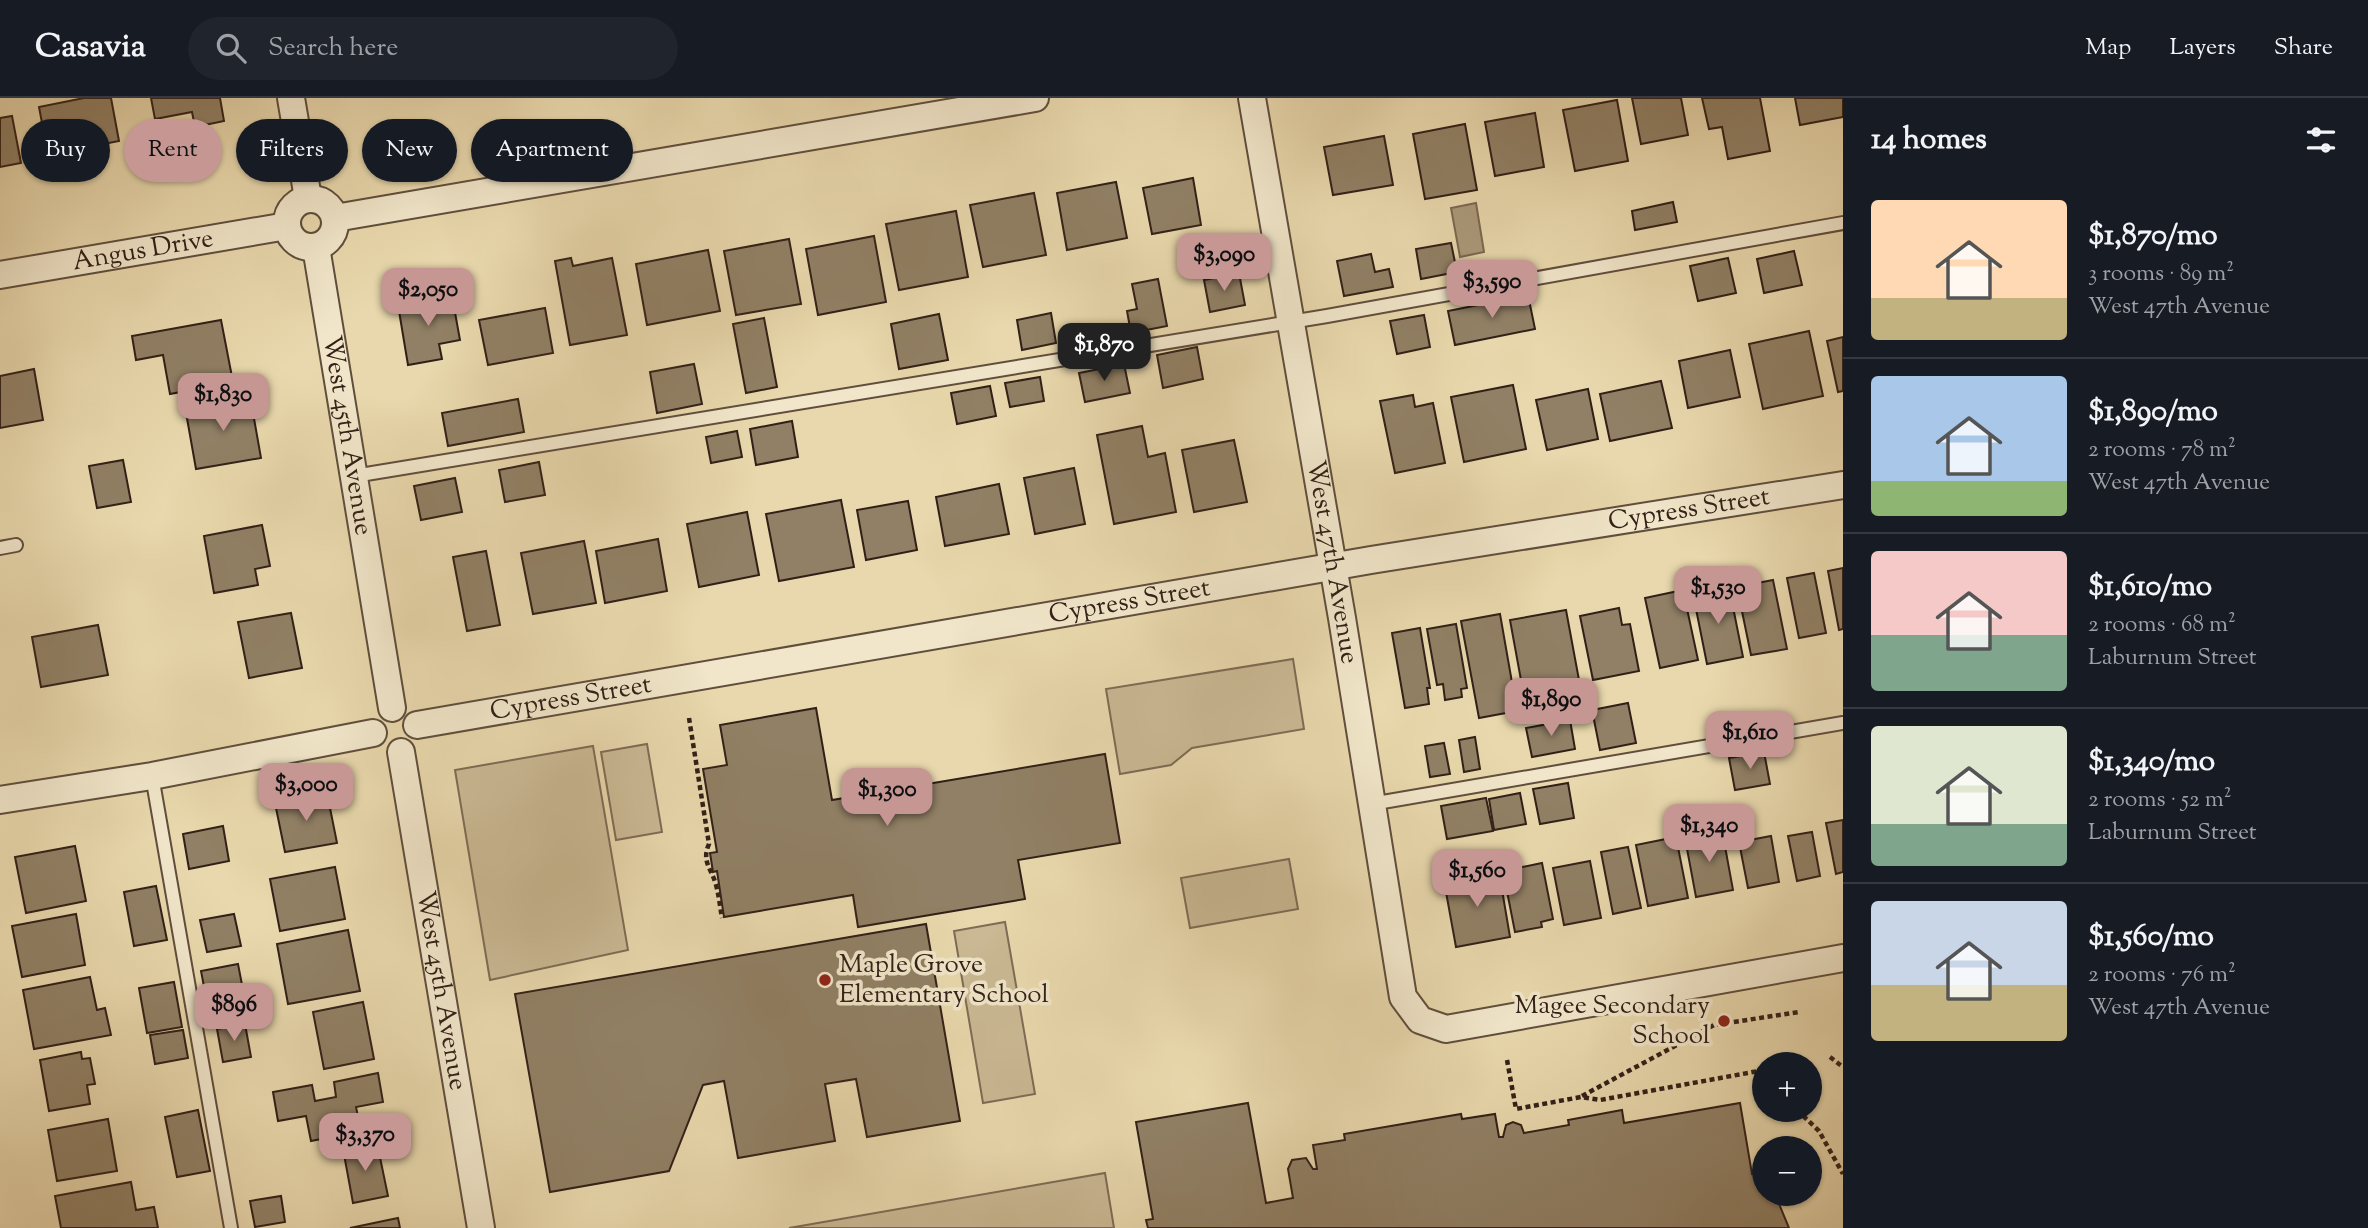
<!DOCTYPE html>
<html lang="en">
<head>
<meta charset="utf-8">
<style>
	:root { --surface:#171b24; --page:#20242c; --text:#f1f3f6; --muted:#9ea1a6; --line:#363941; --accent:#c59692 }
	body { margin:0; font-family:"Sorts Mill Goudy",serif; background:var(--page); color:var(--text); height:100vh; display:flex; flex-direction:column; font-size:26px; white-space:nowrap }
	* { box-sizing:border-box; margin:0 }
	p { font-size:23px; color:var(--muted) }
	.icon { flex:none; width:38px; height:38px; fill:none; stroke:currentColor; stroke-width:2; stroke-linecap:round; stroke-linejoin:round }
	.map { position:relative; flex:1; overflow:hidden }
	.details { display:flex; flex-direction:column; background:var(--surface); width:525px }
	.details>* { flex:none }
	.banner { position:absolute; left:21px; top:21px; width:665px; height:63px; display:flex; gap:14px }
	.buttons { position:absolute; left:1752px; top:954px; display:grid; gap:14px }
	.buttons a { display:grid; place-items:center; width:70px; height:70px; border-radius:50%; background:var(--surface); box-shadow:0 2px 5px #0004; font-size:35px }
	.price { position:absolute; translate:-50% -60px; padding:0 16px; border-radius:14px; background:var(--accent); color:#111; font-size:23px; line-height:46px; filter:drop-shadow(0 2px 4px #0008) }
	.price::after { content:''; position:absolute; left:50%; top:42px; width:21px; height:16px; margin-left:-10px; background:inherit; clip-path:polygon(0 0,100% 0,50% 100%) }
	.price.current { background:#222; color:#fff }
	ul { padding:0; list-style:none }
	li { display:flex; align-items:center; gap:21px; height:175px; padding:0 28px }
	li+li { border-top:2px solid var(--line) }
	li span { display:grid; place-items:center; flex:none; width:196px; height:140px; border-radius:7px; color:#555 }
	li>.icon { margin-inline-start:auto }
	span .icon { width:84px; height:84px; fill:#fffc; stroke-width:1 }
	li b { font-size:30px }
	h2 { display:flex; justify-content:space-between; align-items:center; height:84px; padding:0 28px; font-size:30px }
	.pill { padding:0 24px; border-radius:32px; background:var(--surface); box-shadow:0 2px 5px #0004; font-size:24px; line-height:63px }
	.pill.current { background:var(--accent); color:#111 }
	header { display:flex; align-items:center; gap:42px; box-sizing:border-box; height:98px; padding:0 35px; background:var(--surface); border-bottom:2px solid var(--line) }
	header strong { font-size:33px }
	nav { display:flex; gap:38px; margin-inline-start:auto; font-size:24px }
	.search { width:490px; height:63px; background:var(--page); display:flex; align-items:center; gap:18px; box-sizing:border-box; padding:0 24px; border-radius:38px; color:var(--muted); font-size:26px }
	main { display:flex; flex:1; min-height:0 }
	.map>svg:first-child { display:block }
	.green { fill:#cab994; stroke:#7e6c56; stroke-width:2 }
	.water { fill:#ab997a; stroke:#7b6953; stroke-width:2 }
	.building { fill:#918065; stroke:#322018; stroke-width:2 }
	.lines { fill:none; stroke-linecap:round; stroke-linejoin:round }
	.service-casing { stroke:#604e3d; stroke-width:16 }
	.minor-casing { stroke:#604e3d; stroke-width:30 }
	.path { stroke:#322018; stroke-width:4.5; stroke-dasharray:5 3.5; stroke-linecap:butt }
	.service { stroke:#f1e6ca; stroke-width:12 }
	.minor { stroke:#f1e6ca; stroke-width:26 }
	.poi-dot { fill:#8f2418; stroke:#f1e6ca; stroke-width:2.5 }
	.labels { text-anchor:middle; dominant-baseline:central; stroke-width:7; stroke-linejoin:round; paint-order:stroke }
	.street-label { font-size:26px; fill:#322018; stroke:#f1e6ca }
	.poi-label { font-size:26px; fill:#322018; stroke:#f1e6ca; text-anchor:start }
</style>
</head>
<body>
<header>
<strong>Casavia</strong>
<div class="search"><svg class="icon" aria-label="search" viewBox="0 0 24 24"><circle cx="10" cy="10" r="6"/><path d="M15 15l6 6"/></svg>Search here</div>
<nav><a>Map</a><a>Layers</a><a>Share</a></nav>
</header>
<main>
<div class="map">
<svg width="1843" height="1130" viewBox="0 0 1843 1130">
	<rect width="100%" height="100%" fill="#e9d8ad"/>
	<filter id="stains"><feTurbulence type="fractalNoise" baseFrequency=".00286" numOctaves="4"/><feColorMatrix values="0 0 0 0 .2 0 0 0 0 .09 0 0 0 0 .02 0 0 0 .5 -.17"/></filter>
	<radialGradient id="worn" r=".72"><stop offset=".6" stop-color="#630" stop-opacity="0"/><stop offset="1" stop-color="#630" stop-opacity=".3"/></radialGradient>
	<g class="green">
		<path d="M1293,561L1304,631L1192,650L1171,667L1120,676L1106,591Z"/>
		<path d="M647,646L662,734L616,742L601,654Z"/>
		<path d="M593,648L628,852L490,882L455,672Z"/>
		<path d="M1289,761L1298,811L1190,830L1181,780Z"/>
		<path d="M1005,824L1035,996L983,1005L954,833Z"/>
		<path d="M1105,1075L1114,1130H789Z"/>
	</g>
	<path class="water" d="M1476,105L1484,154L1460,159L1451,110Z"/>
	<g class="building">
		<path d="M84,0H111L119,43L48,57L39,9Z"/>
		<path d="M151,0H220L224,23L195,29L192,14L155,21Z"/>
		<path d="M1632,0H1681L1688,37L1641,46Z"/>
		<path d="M1702,0H1760L1770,53L1728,61L1722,29L1709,31Z"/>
		<path d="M1795,0H1843V19L1800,27Z"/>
		<path d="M1617,2L1628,63L1575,73L1563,12Z"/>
		<path d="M1535,15L1544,69L1495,78L1485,24Z"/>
		<path d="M12,18L21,65L0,69V20Z"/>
		<path d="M1465,26L1477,92L1425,101L1413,36Z"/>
		<path d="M1384,38L1393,87L1333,97L1324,49Z"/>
		<path d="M1193,80L1201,127L1152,136L1143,90Z"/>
		<path d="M1116,84L1127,140L1067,152L1057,95Z"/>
		<path d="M1034,95L1046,157L983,169L970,107Z"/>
		<path d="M1673,104L1677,124L1635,132L1632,113Z"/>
		<path d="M956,113L968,179L899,192L886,126Z"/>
		<path d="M874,138L886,204L818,217L806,151Z"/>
		<path d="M789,141L801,206L736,217L724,153Z"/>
		<path d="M1451,145L1457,174L1421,181L1416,151Z"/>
		<path d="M708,152L720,213L647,227L636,166Z"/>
		<path d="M1794,153L1802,187L1764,195L1757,161Z"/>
		<path d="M1371,156L1375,174L1389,171L1393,189L1344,198L1337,163Z"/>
		<path d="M571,160L573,168L612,160L627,237L570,247L555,163Z"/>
		<path d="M1728,160L1736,195L1698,203L1690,168Z"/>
		<path d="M1239,175L1245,207L1210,214L1204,182Z"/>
		<path d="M1158,181L1167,228L1131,235L1127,213L1137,211L1132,186Z"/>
		<path d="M1528,197L1535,231L1455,247L1448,213Z"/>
		<path d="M452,198L460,242L439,246L442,261L408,267L398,207Z"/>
		<path d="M545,210L553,255L488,267L479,222Z"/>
		<path d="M1051,215L1056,245L1022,252L1017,222Z"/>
		<path d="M939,216L948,262L899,271L891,226Z"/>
		<path d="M1424,217L1430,249L1397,256L1390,223Z"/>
		<path d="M764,220L777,289L746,295L733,226Z"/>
		<path d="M221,222L233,284L170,296L163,257L136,262L132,238Z"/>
		<path d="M1809,233L1823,298L1763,311L1749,246Z"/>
		<path d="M1843,239V293L1838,294L1827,243Z"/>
		<path d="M1197,249L1203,281L1163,290L1157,257Z"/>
		<path d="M1730,252L1740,299L1688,310L1679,263Z"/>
		<path d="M694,266L702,306L657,315L650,274Z"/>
		<path d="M1124,266L1130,295L1085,304L1079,275Z"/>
		<path d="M34,271L43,322L0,330V278Z"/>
		<path d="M1040,279L1044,303L1010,309L1005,285Z"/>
		<path d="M1661,283L1672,330L1610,343L1600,296Z"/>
		<path d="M1513,287L1526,351L1464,364L1451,299Z"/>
		<path d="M990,288L996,318L957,326L951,295Z"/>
		<path d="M1588,291L1598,341L1547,352L1536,302Z"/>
		<path d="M1413,297L1415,309L1433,305L1445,365L1395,375L1380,303Z"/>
		<path d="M250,298L261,360L196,371L185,309Z"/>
		<path d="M518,301L524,334L448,348L442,315Z"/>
		<path d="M792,323L798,359L756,367L750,331Z"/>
		<path d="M1142,328L1148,359L1165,355L1176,414L1114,426L1097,337Z"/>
		<path d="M737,333L742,359L711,365L706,339Z"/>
		<path d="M1234,342L1247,404L1194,414L1182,352Z"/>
		<path d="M123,362L131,404L97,410L89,368Z"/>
		<path d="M539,364L545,397L505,404L499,372Z"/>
		<path d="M1074,370L1085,426L1035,436L1024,380Z"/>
		<path d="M455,380L462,414L421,422L414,388Z"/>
		<path d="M999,386L1009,436L945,448L936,399Z"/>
		<path d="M841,402L854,469L779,483L766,416Z"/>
		<path d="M908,403L917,452L866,462L857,412Z"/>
		<path d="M747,414L759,477L699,489L687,426Z"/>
		<path d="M262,427L270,468L255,471L258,487L214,495L204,438Z"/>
		<path d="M658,441L667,493L605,505L596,453Z"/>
		<path d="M584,443L596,505L533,516L521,455Z"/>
		<path d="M486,453L500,527L467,533L453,459Z"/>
		<path d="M1843,470V531L1839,532L1828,473Z"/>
		<path d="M1814,475L1826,535L1799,540L1787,480Z"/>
		<path d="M1773,482L1787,551L1751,557L1737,489Z"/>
		<path d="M1729,489L1743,559L1707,566L1693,496Z"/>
		<path d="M1683,492L1698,562L1660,570L1645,500Z"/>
		<path d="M1619,510L1622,527L1630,526L1639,573L1593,582L1580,518Z"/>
		<path d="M1566,512L1579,582L1523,593L1510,522Z"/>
		<path d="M291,515L302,570L249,580L238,524Z"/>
		<path d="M1500,516L1517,613L1479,620L1461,523Z"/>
		<path d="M1456,526L1467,590L1461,591L1462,599L1445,602L1443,586L1437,587L1427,531Z"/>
		<path d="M98,527L108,577L41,589L32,539Z"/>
		<path d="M1420,530L1430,590H1427L1429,606L1405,610L1392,535Z"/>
		<path d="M1628,605L1636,645L1600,652L1592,612Z"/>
		<path d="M816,610L832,702L1105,656L1120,745L1018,762L1025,801L858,829L853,797L724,819L717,773L713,774L710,755L717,754L703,671L727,667L720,627Z"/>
		<path d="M1570,622L1575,651L1532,659L1526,630Z"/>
		<path d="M1475,639L1480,671L1464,674L1459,642Z"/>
		<path d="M1444,645L1450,676L1430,679L1425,648Z"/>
		<path d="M1764,654L1770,686L1735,692L1729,660Z"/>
		<path d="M1568,685L1574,720L1540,726L1533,691Z"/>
		<path d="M327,695L337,745L285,754L275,705Z"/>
		<path d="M1520,695L1526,726L1494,732L1489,701Z"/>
		<path d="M1486,700L1493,733L1447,741L1441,708Z"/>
		<path d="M1843,722V774L1836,776L1826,725Z"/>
		<path d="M223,728L229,763L189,771L183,736Z"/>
		<path d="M1722,732L1733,792L1696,799L1685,740Z"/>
		<path d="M1812,734L1820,778L1797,783L1788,738Z"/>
		<path d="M1771,738L1779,784L1748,790L1739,744Z"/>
		<path d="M1676,739L1688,800L1648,808L1636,747Z"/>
		<path d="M75,748L86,803L26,815L15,759Z"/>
		<path d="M1628,749L1641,810L1613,816L1601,754Z"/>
		<path d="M1590,763L1601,820L1564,827L1553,770Z"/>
		<path d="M1542,765L1553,821L1541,824L1542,829L1515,834L1503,773Z"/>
		<path d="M335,769L345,821L280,833L270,781Z"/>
		<path d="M1499,774L1510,839L1456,849L1444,783Z"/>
		<path d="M156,788L167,842L134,848L124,794Z"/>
		<path d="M76,816L85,867L22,879L12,828Z"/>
		<path d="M234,816L241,848L207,854L200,822Z"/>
		<path d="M926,826L960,1023L867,1039L856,981L825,986L835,1043L738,1060L724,983L703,987L669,1073L550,1094L515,896Z"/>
		<path d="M348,832L360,893L288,906L277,846Z"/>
		<path d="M238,866L248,918L211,925L201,873Z"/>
		<path d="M90,879L97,912L105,910L111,937L34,951L23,892Z"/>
		<path d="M174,884L182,929L147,935L139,890Z"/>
		<path d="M363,904L374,961L324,971L313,914Z"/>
		<path d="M245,926L251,959L223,964L217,931Z"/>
		<path d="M183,932L188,960L155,966L150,937Z"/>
		<path d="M81,954L82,961L90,960L95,986L87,987L90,1006L49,1013L40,962Z"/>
		<path d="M378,975L383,1004L356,1009L361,1033L311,1043L306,1018L278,1023L273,994L312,987L315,1003L336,999L334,984Z"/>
		<path d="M1248,1005L1266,1105L1293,1100L1288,1071L1292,1062L1306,1060L1313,1071H1317L1313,1047L1345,1042L1344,1036L1461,1016L1462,1021L1495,1016L1499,1039H1503L1506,1027L1513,1024L1521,1027L1524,1035L1569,1027L1568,1022L1622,1012L1624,1025L1740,1005L1752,1076L1764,1074V1096H1775L1789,1130H1148L1146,1122L1153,1121L1136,1024Z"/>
		<path d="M198,1012L210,1073L177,1079L165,1019Z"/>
		<path d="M108,1021L117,1073L57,1083L48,1032Z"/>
		<path d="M377,1045L388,1098L353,1105L343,1051Z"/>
		<path d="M131,1084L136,1112L154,1109L158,1130H61L55,1098Z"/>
		<path d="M281,1098L285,1124L255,1129L250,1103Z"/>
		<path d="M398,1120L400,1130H350Z"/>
	</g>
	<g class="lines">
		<defs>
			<g id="service">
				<path d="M354,378L1327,218L1843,125"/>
				<path d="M0,450L16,447"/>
				<path d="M152,678L231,1130"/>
				<path d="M1371,706L1843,625"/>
			</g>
			<g id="minor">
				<path d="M291,0L308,100"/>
				<path id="s1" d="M1252,0L1342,520L1403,899L1420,922L1446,931L1843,860"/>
				<circle cx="311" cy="125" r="24"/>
				<path d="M335,120L1035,0"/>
				<path id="s2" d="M316,149L392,610"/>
				<path id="s3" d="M0,177L287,128"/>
				<path id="s4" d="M417,627L1371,462L1843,387"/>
				<path id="s5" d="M401,654L481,1130"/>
				<path d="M0,702L152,678L373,635"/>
			</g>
		</defs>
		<use href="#service" class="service-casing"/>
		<use href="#minor" class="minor-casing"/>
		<g class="path">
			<path d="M689,620L709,746C701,764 712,771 716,787C719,798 720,809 722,820"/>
			<path d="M1830,959L1843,969"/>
			<path d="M1507,962L1516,1011L1581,999L1600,1002L1764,972"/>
			<path d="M1582,998L1714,927L1799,914"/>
			<path d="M1797,1012L1819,1033L1843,1076"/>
		</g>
		<use href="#service" class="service"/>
		<use href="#minor" class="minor"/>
	</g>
	<g class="poi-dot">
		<circle cx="825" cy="882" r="7"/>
		<circle cx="1724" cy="923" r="7"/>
	</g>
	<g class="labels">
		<g class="street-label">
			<text stroke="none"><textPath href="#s3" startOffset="145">Angus Drive</textPath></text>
			<text stroke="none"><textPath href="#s2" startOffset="191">West 45th Avenue</textPath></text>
			<text stroke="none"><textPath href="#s4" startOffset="1290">Cypress Street</textPath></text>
			<text stroke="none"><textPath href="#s1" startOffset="471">West 47th Avenue</textPath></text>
			<text stroke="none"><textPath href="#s4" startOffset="723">Cypress Street</textPath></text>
			<text stroke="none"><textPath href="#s4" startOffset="156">Cypress Street</textPath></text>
			<text stroke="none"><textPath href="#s5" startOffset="242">West 45th Avenue</textPath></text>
		</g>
		<g class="poi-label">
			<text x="839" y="867">Maple Grove<tspan x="839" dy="30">Elementary School</tspan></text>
			<text x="1710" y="908" text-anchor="end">Magee Secondary<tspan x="1710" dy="30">School</tspan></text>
		</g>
	</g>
	<rect width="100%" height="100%" filter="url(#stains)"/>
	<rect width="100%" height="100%" fill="url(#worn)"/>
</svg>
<div class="buttons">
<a>+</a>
<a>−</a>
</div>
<b class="price" style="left:1224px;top:195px">$3,090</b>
<b class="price" style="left:1492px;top:222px">$3,590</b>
<b class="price" style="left:428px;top:230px">$2,050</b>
<b class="price current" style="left:1104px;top:285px">$1,870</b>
<b class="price" style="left:223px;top:335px">$1,830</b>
<b class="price" style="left:1718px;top:528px">$1,530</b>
<b class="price" style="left:1551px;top:640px">$1,890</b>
<b class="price" style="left:1750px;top:673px">$1,610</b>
<b class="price" style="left:306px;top:725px">$3,000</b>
<b class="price" style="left:887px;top:730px">$1,300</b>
<b class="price" style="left:1709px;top:766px">$1,340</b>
<b class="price" style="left:1477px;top:811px">$1,560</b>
<b class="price" style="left:234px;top:945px">$896</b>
<b class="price" style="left:365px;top:1075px">$3,370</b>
<div class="banner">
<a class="pill">Buy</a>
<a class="pill current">Rent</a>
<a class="pill">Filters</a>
<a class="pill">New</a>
<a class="pill">Apartment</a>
</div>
</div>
<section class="details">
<h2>14 homes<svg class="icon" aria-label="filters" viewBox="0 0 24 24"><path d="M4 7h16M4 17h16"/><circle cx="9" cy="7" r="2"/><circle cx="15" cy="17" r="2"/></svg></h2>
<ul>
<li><span style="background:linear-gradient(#ffd9b3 70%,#c2b280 0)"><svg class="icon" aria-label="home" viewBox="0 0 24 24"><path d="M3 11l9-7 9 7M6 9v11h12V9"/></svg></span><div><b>$1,870/mo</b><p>3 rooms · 89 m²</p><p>West 47th Avenue</p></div></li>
<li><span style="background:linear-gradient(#a9c7e8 75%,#8fb573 0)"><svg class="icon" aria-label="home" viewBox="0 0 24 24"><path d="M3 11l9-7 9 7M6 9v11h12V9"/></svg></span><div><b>$1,890/mo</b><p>2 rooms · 78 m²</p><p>West 47th Avenue</p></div></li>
<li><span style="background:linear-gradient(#f6c9c9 60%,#7fa58c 0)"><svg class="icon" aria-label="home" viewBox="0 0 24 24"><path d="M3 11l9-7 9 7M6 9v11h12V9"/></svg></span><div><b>$1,610/mo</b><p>2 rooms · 68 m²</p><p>Laburnum Street</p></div></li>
<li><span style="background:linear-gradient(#dfe7d0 70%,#7fa58c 0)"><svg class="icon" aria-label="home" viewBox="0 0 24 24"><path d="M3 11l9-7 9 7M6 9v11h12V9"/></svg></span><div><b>$1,340/mo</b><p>2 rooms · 52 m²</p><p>Laburnum Street</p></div></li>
<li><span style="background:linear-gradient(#c9d6e8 60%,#c2b280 0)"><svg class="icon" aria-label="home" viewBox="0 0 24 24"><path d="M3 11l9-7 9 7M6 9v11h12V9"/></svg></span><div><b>$1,560/mo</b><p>2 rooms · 76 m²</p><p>West 47th Avenue</p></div></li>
</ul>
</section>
</main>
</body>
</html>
